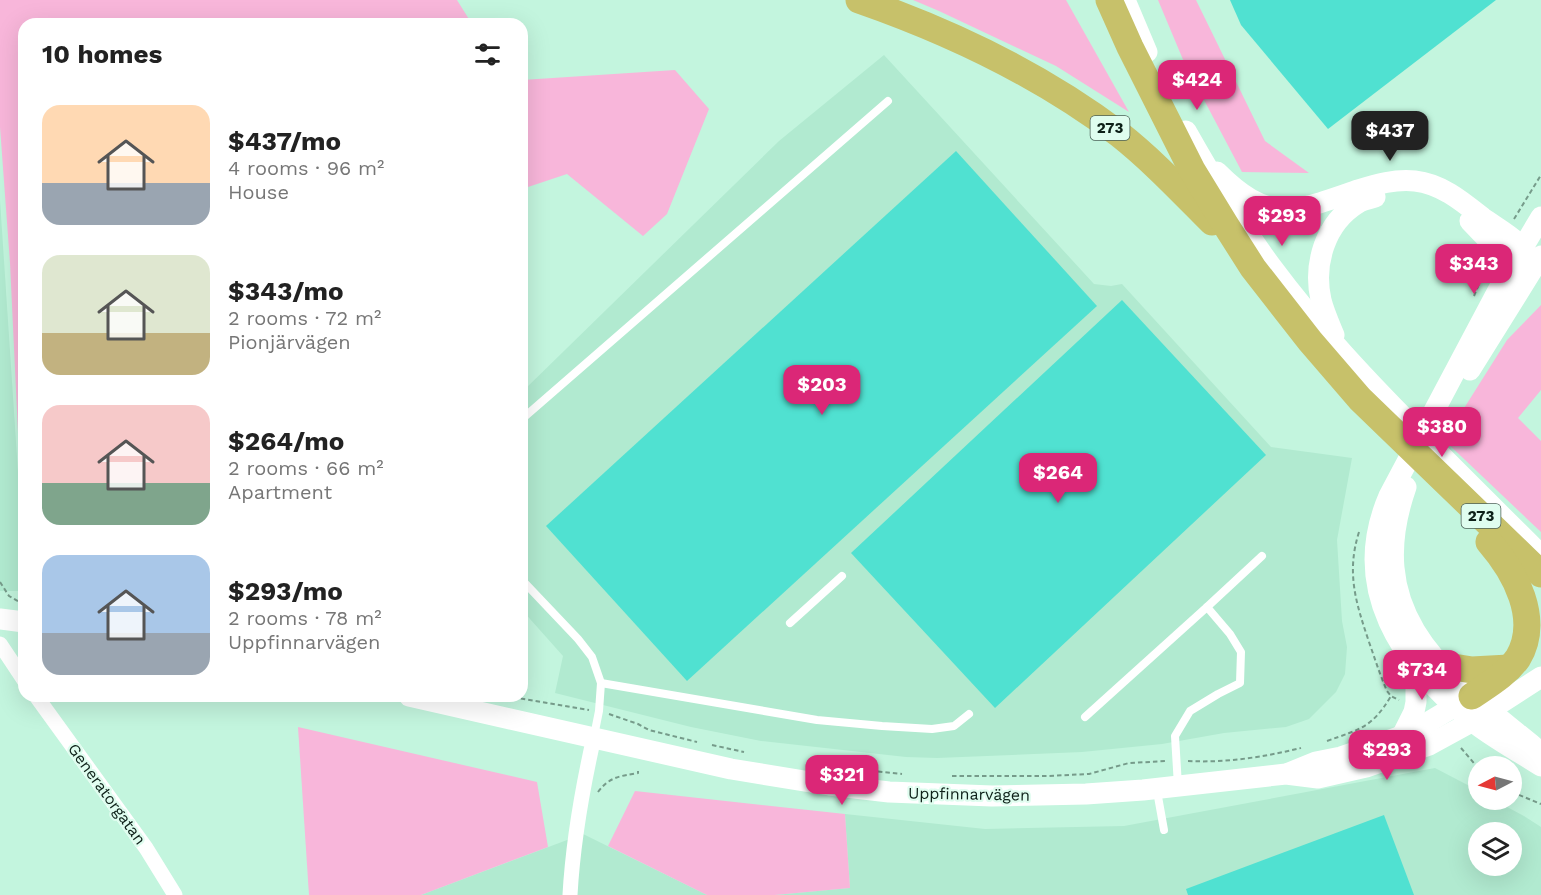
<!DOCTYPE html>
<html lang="en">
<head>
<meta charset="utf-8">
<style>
	:root { --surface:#fff; --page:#f6f6f6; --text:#222; --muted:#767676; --accent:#db2777 }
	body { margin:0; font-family:"Work Sans",sans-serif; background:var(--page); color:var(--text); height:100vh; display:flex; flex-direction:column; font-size:22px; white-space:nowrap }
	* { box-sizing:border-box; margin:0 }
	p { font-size:20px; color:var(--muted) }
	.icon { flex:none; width:33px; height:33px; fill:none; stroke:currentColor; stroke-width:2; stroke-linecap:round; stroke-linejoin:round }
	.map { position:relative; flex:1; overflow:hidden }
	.panel { position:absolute; left:18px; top:18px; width:510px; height:684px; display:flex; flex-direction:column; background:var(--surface); border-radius:18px; box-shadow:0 6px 24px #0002 }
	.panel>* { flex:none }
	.needle { width:39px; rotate:264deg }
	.buttons { position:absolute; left:1468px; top:756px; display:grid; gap:12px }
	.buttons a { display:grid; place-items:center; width:54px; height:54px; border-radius:50%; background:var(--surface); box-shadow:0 6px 24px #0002; font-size:30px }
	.price { position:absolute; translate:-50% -51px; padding:0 14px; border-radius:12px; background:var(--accent); color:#fff; font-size:20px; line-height:39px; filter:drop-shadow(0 2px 3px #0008) }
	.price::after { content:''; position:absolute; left:50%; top:36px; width:18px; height:14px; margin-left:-9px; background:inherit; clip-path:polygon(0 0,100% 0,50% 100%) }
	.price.on { background:#222; color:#fff }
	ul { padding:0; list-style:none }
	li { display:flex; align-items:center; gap:18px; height:150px; padding:0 24px }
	li span { display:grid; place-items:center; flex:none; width:168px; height:120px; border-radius:18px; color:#555 }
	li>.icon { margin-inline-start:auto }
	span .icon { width:72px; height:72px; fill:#fffc; stroke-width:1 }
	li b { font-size:26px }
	h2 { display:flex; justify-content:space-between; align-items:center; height:72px; padding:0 24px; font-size:26px }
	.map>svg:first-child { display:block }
	.built { fill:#b1ead0; fill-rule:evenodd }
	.green { fill:#f8b6da }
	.building { fill:#50e1d1 }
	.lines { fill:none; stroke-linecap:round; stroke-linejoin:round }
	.path { stroke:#769b8a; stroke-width:2; stroke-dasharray:4.5 3; stroke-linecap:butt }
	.lane { stroke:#fff; stroke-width:8 }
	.street { stroke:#fff; stroke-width:15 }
	.secondary { stroke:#fff; stroke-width:21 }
	.highway { stroke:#c7c16a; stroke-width:27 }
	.labels { text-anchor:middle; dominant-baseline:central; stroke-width:4.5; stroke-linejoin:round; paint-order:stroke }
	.shield { fill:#dffdef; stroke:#4c6258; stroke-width:1.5 }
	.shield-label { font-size:15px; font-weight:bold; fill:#0d2018 }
	.street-label { font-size:16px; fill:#0d2018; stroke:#dffdef }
</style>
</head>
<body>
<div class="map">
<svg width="1541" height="895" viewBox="0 0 1541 895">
	<rect width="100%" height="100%" fill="#c3f5de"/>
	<g class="built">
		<path d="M884,55L1094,284L1111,286L1122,284L1271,447L1352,458L1337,540L1342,621L1347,647L1345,674L1336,692L1309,719L1286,727L1224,733L1162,744L1082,752L937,758L906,757L761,741L691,727L555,693L563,656L522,610V392L779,141Z"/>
		<path d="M0,200L24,563V591H0Z"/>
		<path d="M1435,768L1479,791V800H1494L1524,816L1541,827V895H775L850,888L845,814L985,829L1124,826ZM1479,832H1512V866H1479Z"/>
		<path d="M583,834L707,895H421Z"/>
	</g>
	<g class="green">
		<path d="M0,0H457L472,24H24L23,539L10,263L0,127Z"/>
		<path d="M913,0H1066L1129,112L1056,66L939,11Z"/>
		<path d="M1158,0H1196L1265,141L1309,173L1242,172L1184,62Z"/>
		<path d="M675,70L709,109L667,214L643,236L567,174L522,189V80Z"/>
		<path d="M1541,305V390L1518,418L1541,441V532L1444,440L1507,340Z"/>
		<path d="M298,727L537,782L548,847L421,895H309Z"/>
		<path d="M635,791L845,814L850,888L775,895H707L608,846Z"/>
	</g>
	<g class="building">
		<path d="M1230,0H1496L1328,129L1241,25Z"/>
		<path d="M956,151L1097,306L687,681L546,526Z"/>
		<path d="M1122,300L1266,455L995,708L851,553Z"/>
		<path d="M1384,815L1414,895H1188L1186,889Z"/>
	</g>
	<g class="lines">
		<g class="path">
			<path d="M1514,219L1541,175"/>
			<path d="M1474,296L1488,262"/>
			<path d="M1359,532C1346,573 1356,603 1369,642C1375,659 1380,675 1387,691L1391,696L1399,700"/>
			<path d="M0,582L9,596L21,603"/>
			<path d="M506,696L589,710"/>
			<path d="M609,714L638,724L649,730L697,742"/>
			<path d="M1327,741C1360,729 1372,728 1391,696"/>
			<path d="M712,745L744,752"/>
			<path d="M1461,748L1479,769"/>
			<path d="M1188,761C1226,763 1264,757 1301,748"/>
			<path d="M863,770L902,774"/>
			<path d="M952,776H1048L1089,774L1129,763L1167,761"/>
			<path d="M598,792C609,777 620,776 638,773V771"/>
			<path d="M1512,792L1541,804"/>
		</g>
		<g class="lane">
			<path d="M522,419L888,101"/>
			<path d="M522,580L578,639L592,657L601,683L599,711L594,736"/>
			<path d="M1207,607L1262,556"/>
			<path d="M790,623L842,576"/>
			<path d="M601,683L817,720L882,726L932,729L954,726L969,714"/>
			<path d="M1085,717L1207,607L1230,634L1241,652L1240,683L1218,694L1190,711L1175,736L1178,786"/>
			<path d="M1157,791L1164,830"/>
		</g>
		<g class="street">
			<path d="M0,644L24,680"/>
			<path d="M36,696L146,848L175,895"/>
			<path d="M570,895C573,841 582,790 594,737"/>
		</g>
		<g class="secondary">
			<path d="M1125,0L1147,52"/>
			<path d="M1186,131C1212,177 1239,223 1271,266C1317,328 1370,384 1425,439C1463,478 1502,516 1541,555"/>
			<path d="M1217,172C1270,225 1294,212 1358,190C1377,184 1395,179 1415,181C1442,184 1463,202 1483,218C1494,226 1514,237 1523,248C1525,251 1526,257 1528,261"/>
			<path d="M1541,217L1503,281L1389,496C1349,588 1401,664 1472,721C1493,738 1518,751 1541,766"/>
			<path d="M1470,221C1487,239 1504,258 1526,268"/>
			<path d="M1334,335C1329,323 1324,312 1321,300C1313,264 1325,223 1358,203C1363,200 1370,199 1375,197"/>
			<path d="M1470,370L1541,256"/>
			<path d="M1406,487C1360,619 1448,676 1538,750"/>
			<path d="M0,619L24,622"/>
			<path d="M409,696L731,769L829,785L889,792L992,796L1086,794L1143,790L1286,774L1318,778L1366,767L1429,745L1473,721L1541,677"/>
			<path d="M1402,736L1414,712L1416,702V668"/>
			<path d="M1289,773L1316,762L1341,757L1402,736L1422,726L1467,699"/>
		</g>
		<g class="highway">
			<path d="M859,0C951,32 1041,75 1119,134C1152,160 1182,192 1212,222"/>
			<path d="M1109,0L1130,47L1192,170L1225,224L1253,268L1310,341L1360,399L1541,574"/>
			<path d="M1441,665L1472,670L1509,668"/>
			<path d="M1472,696C1488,685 1507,674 1518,658C1541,619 1515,572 1489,542"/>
		</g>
	</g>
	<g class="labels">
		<g class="shield">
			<rect x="1090.5" y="116" width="39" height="24" rx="4.5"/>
			<rect x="1461.5" y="504" width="39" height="24" rx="4.5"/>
		</g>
		<g class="shield-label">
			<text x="1110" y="128">273</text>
			<text x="1481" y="516">273</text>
		</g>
		<g class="street-label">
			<text transform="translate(107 794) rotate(54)">Generatorgatan</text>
			<text transform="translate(969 794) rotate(1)">Uppfinnarvägen</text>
		</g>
	</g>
</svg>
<div class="buttons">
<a><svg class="needle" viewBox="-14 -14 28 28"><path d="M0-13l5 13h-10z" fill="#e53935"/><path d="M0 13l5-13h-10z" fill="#767676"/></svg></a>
<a><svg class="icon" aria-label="layers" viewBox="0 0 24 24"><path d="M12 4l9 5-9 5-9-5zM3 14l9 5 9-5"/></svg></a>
</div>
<b class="price" style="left:1197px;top:111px">$424</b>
<b class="price on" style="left:1390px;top:162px">$437</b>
<b class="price" style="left:1282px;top:247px">$293</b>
<b class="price" style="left:1474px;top:295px">$343</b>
<b class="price" style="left:822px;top:416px">$203</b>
<b class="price" style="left:1442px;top:458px">$380</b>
<b class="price" style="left:1058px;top:504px">$264</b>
<b class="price" style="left:1422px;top:701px">$734</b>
<b class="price" style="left:1387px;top:781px">$293</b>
<b class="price" style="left:842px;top:806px">$321</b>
<section class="panel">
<h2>10 homes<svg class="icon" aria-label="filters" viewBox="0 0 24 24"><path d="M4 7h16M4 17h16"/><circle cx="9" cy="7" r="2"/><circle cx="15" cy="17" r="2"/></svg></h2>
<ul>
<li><span style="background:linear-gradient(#ffd9b3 65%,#9aa5b1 0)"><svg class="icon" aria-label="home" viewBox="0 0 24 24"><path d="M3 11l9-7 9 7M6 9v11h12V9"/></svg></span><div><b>$437/mo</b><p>4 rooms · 96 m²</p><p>House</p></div></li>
<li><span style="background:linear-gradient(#dfe7d0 65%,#c2b280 0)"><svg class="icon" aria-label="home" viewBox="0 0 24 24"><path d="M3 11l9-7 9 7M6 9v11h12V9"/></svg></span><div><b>$343/mo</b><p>2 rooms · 72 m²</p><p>Pionjärvägen</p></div></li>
<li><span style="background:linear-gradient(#f6c9c9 65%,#7fa58c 0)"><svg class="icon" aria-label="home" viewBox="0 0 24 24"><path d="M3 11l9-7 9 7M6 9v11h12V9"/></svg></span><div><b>$264/mo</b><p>2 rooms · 66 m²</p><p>Apartment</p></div></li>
<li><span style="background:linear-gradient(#a9c7e8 65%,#9aa5b1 0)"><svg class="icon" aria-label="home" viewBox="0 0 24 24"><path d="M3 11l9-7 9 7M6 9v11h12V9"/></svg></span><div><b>$293/mo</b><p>2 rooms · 78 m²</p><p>Uppfinnarvägen</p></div></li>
</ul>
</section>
</div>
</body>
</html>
